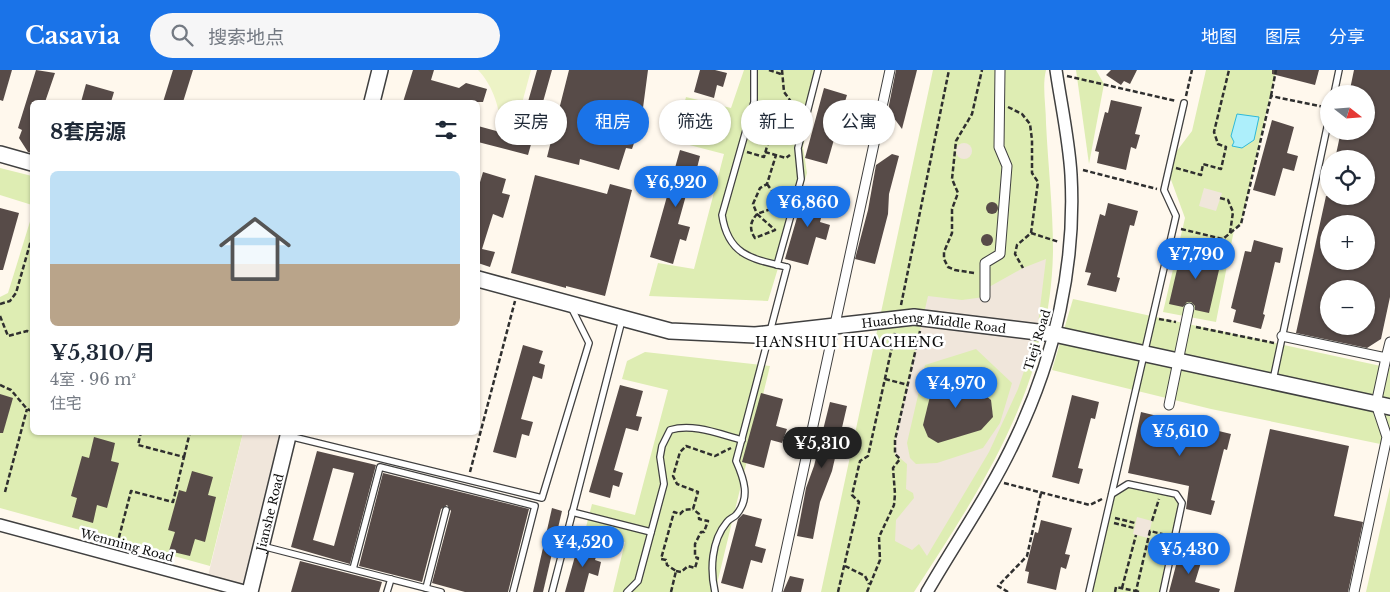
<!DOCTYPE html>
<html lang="zh">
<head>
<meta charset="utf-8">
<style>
	:root { --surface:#fff; --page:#f6f6f7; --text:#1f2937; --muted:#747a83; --accent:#1a73e8 }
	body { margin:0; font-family:"Libre Baskerville","Noto Sans SC",serif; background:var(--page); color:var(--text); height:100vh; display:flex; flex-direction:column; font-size:19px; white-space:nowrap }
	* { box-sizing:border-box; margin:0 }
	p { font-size:16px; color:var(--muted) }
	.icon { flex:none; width:28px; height:28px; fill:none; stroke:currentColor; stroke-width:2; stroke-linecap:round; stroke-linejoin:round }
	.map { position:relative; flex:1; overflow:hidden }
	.drawer { position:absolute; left:30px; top:30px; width:450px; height:335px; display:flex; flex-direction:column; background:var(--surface); border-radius:8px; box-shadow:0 1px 4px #0004 }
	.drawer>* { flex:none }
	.guide { position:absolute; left:495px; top:30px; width:475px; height:45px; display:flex; gap:10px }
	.needle { width:32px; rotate:107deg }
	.buttons { position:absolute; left:1320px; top:15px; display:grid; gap:10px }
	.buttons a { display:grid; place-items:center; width:55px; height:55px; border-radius:50%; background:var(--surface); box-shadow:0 1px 4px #0004; font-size:25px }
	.price { position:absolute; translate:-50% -42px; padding:0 11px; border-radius:18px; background:var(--accent); color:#fff; font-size:16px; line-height:32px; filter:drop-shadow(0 1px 2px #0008) }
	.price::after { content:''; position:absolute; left:50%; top:30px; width:15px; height:11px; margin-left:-8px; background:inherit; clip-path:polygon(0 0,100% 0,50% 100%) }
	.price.selected { background:#222; color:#fff }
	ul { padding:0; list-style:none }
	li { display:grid; align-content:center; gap:10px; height:265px; padding:0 20px }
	li span { display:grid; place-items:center; height:155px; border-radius:8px; color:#555 }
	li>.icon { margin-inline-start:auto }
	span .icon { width:90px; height:90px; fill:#fffc; stroke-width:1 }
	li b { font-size:21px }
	h2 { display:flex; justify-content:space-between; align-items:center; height:60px; padding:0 20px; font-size:21px }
	.pill { padding:0 18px; border-radius:22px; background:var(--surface); box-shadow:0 1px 4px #0004; font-size:18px; line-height:45px }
	.pill.selected { background:var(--accent); color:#fff }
	header { display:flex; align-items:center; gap:30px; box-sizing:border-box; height:70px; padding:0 25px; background:var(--accent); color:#fff }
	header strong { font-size:24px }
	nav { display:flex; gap:28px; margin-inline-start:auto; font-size:18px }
	.search { width:350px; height:45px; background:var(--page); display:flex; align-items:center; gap:12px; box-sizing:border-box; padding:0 18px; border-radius:28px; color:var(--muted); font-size:19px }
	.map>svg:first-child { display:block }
	.green { fill:#deedb3 }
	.pitch { fill:#edf3c6 }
	.plaza { fill:#f0e6db; fill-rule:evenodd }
	.water { fill:#adeffb; stroke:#2eb9d8 }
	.building { fill:#574b48; fill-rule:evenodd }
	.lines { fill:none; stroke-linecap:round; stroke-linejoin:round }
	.service-casing { stroke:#404040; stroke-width:8 }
	.pedestrian-casing { stroke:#404040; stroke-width:11 }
	.minor-casing { stroke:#404040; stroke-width:14 }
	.tertiary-casing { stroke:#404040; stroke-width:18 }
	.path { stroke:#2f2f2f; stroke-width:2.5; stroke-dasharray:5 2.5; stroke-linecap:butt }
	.service { stroke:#fff; stroke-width:5.5 }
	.pedestrian { stroke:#fff; stroke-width:9 }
	.minor { stroke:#fff; stroke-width:11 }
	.tertiary { stroke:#fff; stroke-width:15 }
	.labels { text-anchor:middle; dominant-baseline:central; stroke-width:5; stroke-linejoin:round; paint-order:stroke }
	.street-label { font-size:12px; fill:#0d0d0d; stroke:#fff }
	.neighbourhood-label { font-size:14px; letter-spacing:1px; fill:#0d0d0d; stroke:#fff }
</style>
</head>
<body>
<header>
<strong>Casavia</strong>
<div class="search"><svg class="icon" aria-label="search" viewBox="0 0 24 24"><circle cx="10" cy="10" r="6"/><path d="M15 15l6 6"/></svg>搜索地点</div>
<nav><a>地图</a><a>图层</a><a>分享</a></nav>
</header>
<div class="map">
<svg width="1390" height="522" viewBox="0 0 1390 522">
	<rect width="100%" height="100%" fill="#fff8ed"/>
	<g class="green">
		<path d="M744,0H821L803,77L807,103L768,231L649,226L658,193L694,199L724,84L674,71L686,27L731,38Z"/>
		<path d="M933,0H1046C1042,16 1046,36 1046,53C1048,95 1053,138 1053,181C1051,313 983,416 914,522H821Z"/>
		<path d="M1076,0H1096L1104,14L1089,94Z"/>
		<path d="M1206,0H1276L1241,154L1234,160L1216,252L1163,242L1185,148L1170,107L1176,82L1192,61Z"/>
		<path d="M0,98L32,106V135L0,125Z"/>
		<path d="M32,145V362L243,363L210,496L0,438V227L8,223Z"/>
		<path d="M1073,229L1390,298V376L1211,339L1052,300Z"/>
		<path d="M645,282L770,296L715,522H613L625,472L585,461L592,434L635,445L668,320L622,309L627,291Z"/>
		<path d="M1128,414L1176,424L1182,433L1163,522H1089L1112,424Z"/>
		<path d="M1390,417V522H1366Z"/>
	</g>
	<path class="pitch" d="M478,0H531L515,59L500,55C500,36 491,13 478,0Z"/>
	<g class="plaza">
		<circle cx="964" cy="81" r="8"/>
		<path d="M1204,118L1222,123L1216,141L1199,136Z"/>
		<path d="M1046,189L1037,262L1018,319L989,382L927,486L919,474L912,480L895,471L896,450L914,428L913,423L906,419L907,394L895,384V370L928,226L962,230L984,227L989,217L1023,198ZM976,279L1012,313L1000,353L983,378L937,393L916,394L910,388L907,373L925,295Z"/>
		<path d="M243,363H289L250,522L207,510Z"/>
		<path d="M1137,447L1152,451L1148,468L1133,464Z"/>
	</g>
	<path class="water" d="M1237,44L1259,47L1254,70L1242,78L1232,76L1234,72L1231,66Z"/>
	<g class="building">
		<path d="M0,0H12L3,31L0,30Z"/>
		<path d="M36,0L55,3L45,32H32V83L28,82L19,68L22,60L18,58Z"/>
		<path d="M173,0H193L183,32H163Z"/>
		<path d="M413,0H434L431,10L459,18L466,13L487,19L483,32H403Z"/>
		<path d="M537,0H552L528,85L478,72V56L518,67Z"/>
		<path d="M569,0H648L641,53L632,79L626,78L619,100L580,89L579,95L547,87Z"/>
		<path d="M700,0H715L727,3L723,17L717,15L714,28L694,22Z"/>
		<path d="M896,0H917L902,59L888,40Z"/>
		<path d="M1111,0H1137L1130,14L1124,11L1121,15L1106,5Z"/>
		<path d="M1272,0H1319L1315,15L1272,4Z"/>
		<path d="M1354,0H1390V227L1381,269L1367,278L1296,263L1326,126H1366V89H1335L1341,61H1366V24H1349ZM1329,154H1366V191H1329ZM1329,219H1366V256H1329Z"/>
		<path d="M86,14L114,22L111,32H81Z"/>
		<path d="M824,18L847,25L839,51L850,54L846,69L835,66L827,94L805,88Z"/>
		<path d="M1111,30L1142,37L1135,64L1140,65L1136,79L1131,77L1126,100L1097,93L1099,82L1095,81L1105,42L1108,43Z"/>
		<path d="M1272,50L1294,57L1287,83L1298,86L1294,101L1283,98L1275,126L1253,120Z"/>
		<path d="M680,80L700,86L697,98L703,100L699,114L690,111L678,154L690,157L686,171L680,169L673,194L650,187Z"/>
		<path d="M892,84L899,86L889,124L888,144L875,194L855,189L868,140L876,95Z"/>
		<path d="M483,102L506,109L502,123L510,125L503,148L493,144L482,179L495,182L490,197L478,193V119Z"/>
		<path d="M535,105L607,124L610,114L632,120L605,226L566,216V218L511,203Z"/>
		<path d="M805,120L827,126L820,152L830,155L826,170L816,167L808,195L785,189Z"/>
		<circle cx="992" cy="138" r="6"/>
		<path d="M1108,133L1138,141L1134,156L1130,155L1117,207L1120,208L1116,222L1087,215L1091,203L1085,202L1100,144L1105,146Z"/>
		<path d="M0,138L19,143L3,200H0Z"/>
		<circle cx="987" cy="170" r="6"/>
		<path d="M1254,170L1283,178L1280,193L1275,192L1263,244L1265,245L1261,259L1233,252L1236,240L1231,238L1245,181L1251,182Z"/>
		<path d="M1182,178L1222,187L1209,243L1195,240V236L1191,232H1187L1183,237L1169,234Z"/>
		<path d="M523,275L543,281L539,293L545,295L542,309L533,306L521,349L533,352L529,366L522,364L516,388L493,382Z"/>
		<path d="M949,302L957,303L991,330L993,347L981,360L938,373L928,367L923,355L933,314L942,303Z"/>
		<path d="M620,315L643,321L636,346L642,347L638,361L626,358L614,400L623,403L619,417L613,415L610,428L589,422Z"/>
		<path d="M761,323L783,329L776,356L787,359L782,373L771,370L764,398L742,392Z"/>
		<path d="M0,324L13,328L3,363H0Z"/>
		<path d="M1072,325L1099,332L1095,349L1091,348L1078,398L1083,399L1079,414L1052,407Z"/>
		<path d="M830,332L847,336L832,401L820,432L813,469L797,466L806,418L814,396Z"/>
		<path d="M1141,342L1231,364L1227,380L1224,379L1211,430L1215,431L1211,445L1186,439L1189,416L1128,403Z"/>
		<path d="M1270,359L1349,376L1334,446L1363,452L1348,522H1234Z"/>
		<path d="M94,367L115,373L111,391L119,393L107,438L97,435L93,453L72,447L77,428L71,426L82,386L89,388Z"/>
		<path d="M317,381L376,395L350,494L291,477ZM333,398L354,403L334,476L313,470Z"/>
		<path d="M192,401L213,407L208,425L216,427L205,472L195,469L190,486L169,481L175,462L168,460L179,420L186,422Z"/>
		<path d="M383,403L529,439L508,522H465L432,513L451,441L447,435L441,439L422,512L359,496Z"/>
		<path d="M552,438L562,441L543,522H533Z"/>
		<path d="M743,444L762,449L755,476L766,479L762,493L751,490L743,519L721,513L738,449Z"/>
		<path d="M1041,450L1072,458L1065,484L1070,485L1066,499L1061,497L1056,520L1027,513L1029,502L1025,501L1035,462L1038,463Z"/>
		<path d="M579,472L599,478L595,490L601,492L598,506L589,503L584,522H565Z"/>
		<path d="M1180,480L1203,486L1195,512L1220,519L1219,522H1169Z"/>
		<path d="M300,491L382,512L379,522H291Z"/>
		<path d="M790,506L804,509L801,522H783Z"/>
	</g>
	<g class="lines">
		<defs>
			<g id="service">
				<path d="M1334,24L1339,0"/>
				<path d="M777,195L801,109L798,78L818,0"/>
				<path d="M1273,310L1329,48"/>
				<path d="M289,366L542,428L589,273L571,237"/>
				<path d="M1112,424L1128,414L1176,424L1182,433L1163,522"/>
				<path d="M572,442L651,462"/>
				<path d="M262,476L441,522"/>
				<path d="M353,499L380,397L535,436L513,522"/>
				<path d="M426,518L446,440"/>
				<path d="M387,522L391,509"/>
				<path d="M552,522L622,250"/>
				<path d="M627,522L638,511L664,414L660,387L662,376L670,360C693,353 719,364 742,370"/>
				<path d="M715,522C710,500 711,471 727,452C729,449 733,448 736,445C751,428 744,409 736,391L787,197C751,189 728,185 722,145L754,32V0"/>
				<path d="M1089,522L1176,146L1164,120L1184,33"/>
			</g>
			<g id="pedestrian">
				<path d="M985,227V193L1000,184L1007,96L999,77L1000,0"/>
				<path d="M1282,266L1386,288L1390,272"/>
				<path d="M1169,335L1189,238"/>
				<path d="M777,522L890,0"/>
				<path d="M1354,522L1387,367L1376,334L1386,288"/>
			</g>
			<g id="minor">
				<path d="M0,455L248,522"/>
				<path d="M927,522C957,470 991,422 1016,368C1055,286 1076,195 1071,105C1069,70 1061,34 1056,0"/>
			</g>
			<g id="tertiary">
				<path d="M372,32L380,0"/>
				<path d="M0,84L32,93"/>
				<path id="s1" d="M478,209L670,261L755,265L914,247L1054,264L1390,337"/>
				<path id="s2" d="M250,522L289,362"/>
			</g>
		</defs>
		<use href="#service" class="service-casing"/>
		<use href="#pedestrian" class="pedestrian-casing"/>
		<use href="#minor" class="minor-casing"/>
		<use href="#tertiary" class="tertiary-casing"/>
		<g class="path">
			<path d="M769,0L781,4"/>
			<path d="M782,0L784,22L798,41"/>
			<path d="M1067,6L1176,31"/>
			<path d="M1186,26L1192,0"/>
			<path d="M1271,26L1276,0"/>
			<path d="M1008,37L1022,44L1030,54L1032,70V103L1038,112L1031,163L1017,175L1015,184L1023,198"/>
			<path d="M774,52L776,46L783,48"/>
			<path d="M773,57L793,62"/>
			<path d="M789,61L792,51L783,48L785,39L792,34"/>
			<path d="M747,82L764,87L774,52L759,48"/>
			<path d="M765,82L786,88L790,85"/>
			<path d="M1176,98L1201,105L1203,94L1221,99L1226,77L1218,74L1214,62L1229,0"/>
			<path d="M1083,100L1157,119"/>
			<path d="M767,114L782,135L757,144L775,160L755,168C749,159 750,152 757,144L753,134L760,118L767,114L776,85"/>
			<path d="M1220,128L1228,130L1233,142L1230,163"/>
			<path d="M1181,159L1223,169L1241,154L1271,26L1329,38"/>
			<path d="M1031,163L1059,172"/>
			<path d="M974,203L955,200L948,197L944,189V182L952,163V139L958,123L952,109L956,71L972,44L982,0"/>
			<path d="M0,234L10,231L16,223L32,167"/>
			<path d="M901,235L949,0"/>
			<path d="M0,246L8,266L27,261L32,263"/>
			<path d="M1159,249L1176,252"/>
			<path d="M1196,257L1274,273"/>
			<path d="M885,309L908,315"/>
			<path d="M0,315L11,320L27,339L32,341"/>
			<path d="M184,387L190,362"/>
			<path d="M470,402L515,231"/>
			<path d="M1004,413L1090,435L1102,429"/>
			<path d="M5,422L27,339"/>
			<path d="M1115,448L1135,453"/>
			<path d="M1152,451L1159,429"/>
			<path d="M1114,453L1134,458"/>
			<path d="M117,475L131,421L173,432L184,387L138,375L141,362"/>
			<path d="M845,496L865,506L869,514"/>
			<path d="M676,501L681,502L688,496L695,498L698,488L695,487V474L701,462H704L708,451L699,449V444L693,439"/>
			<path d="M1122,518L1136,465"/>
			<path d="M671,522L676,501L667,495L666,490L661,489L674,442L680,444L684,440L693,439L698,422L677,414L673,406L680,382L686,376L715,386L731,378"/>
			<path d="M838,522L859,432L852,425L860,391L868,386L895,263"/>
			<path d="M867,522L880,490L879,467L894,435L895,424L893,398L900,389L895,384V370L920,261"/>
			<path d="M1008,522L998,516L1027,486L1041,423"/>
			<path d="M1115,522L1116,517L1136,521"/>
			<path d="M1139,522L1136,521L1150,461L1166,465"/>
		</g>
		<use href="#service" class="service"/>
		<use href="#pedestrian" class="pedestrian"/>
		<use href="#minor" class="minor"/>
		<use href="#tertiary" class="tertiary"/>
	</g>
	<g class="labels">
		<g class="street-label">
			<text stroke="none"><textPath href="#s1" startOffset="464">Huacheng Middle Road</textPath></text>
			<text transform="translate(1037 270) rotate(-73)">Tieji Road</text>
			<text stroke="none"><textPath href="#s2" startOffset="82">Jianshe Road</textPath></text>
			<text transform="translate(127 475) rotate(15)">Wenming Road</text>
		</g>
		<g class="neighbourhood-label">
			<text x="850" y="272">HANSHUI HUACHENG</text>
		</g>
	</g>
</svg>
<div class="buttons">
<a><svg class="needle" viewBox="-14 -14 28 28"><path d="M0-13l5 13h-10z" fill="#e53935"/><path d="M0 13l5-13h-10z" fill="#747a83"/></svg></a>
<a><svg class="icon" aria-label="locate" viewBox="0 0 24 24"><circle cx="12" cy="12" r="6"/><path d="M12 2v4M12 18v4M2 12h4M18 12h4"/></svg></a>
<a>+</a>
<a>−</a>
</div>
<b class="price" style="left:676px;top:138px">¥6,920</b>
<b class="price" style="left:808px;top:158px">¥6,860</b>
<b class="price" style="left:1196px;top:210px">¥7,790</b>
<b class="price" style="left:956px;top:339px">¥4,970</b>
<b class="price" style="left:1180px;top:387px">¥5,610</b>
<b class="price selected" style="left:822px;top:399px">¥5,310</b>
<b class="price" style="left:583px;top:498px">¥4,520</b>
<b class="price" style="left:1189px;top:505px">¥5,430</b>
<div class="guide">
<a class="pill">买房</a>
<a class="pill selected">租房</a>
<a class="pill">筛选</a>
<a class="pill">新上</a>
<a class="pill">公寓</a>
</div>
<section class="drawer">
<h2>8套房源<svg class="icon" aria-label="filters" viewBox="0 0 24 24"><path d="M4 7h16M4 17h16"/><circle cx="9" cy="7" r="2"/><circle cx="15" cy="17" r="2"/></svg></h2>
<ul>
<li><span style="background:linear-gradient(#bfe0f5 60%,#b9a48a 0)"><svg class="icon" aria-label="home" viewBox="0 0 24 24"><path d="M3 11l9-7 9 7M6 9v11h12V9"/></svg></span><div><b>¥5,310/月</b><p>4室 · 96 m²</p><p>住宅</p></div></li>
</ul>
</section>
</div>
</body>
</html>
